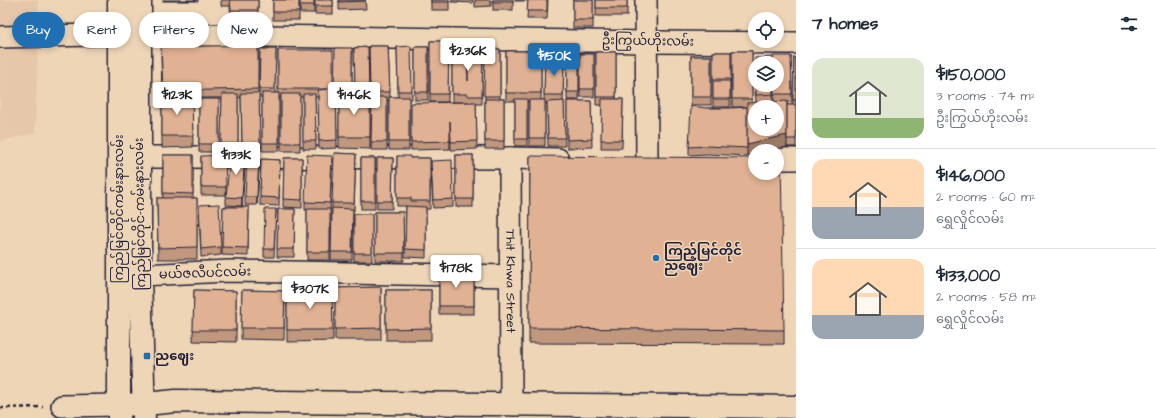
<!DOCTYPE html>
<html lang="en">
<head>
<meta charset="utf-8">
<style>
	:root { --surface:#fff; --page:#f2f2f3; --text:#1f2937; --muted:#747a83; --line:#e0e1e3; --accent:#1f6fb2 }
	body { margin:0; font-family:"Architects Daughter","Noto Sans Myanmar",sans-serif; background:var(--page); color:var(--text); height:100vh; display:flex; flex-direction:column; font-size:15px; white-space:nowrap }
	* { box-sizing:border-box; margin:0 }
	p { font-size:13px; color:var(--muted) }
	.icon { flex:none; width:22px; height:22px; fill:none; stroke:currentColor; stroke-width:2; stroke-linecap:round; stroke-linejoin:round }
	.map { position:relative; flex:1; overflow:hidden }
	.sheet { display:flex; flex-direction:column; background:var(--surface); width:360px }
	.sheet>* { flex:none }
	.banner { position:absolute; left:12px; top:12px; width:380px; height:36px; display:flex; gap:8px }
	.buttons { position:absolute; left:748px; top:12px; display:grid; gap:8px }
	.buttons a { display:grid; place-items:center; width:36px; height:36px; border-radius:50%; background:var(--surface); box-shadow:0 2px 6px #0003; font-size:20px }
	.price { position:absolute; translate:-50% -34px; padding:0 9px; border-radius:4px; background:#fff; color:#222; font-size:13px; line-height:26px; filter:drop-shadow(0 1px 2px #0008) }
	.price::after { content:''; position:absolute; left:50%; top:24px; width:12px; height:9px; margin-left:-6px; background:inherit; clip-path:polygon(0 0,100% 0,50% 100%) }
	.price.active { background:var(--accent); color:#fff }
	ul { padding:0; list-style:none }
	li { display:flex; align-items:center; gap:12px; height:100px; padding:0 16px }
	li+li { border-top:1px solid var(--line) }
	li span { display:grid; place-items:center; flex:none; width:112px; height:80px; border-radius:12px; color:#555 }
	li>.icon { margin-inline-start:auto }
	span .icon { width:48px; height:48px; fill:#fffc; stroke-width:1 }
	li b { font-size:17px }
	h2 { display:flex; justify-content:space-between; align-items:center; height:48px; padding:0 16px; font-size:17px }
	.tag { padding:0 14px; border-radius:18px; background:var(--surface); box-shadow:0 2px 6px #0003; font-size:14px; line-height:36px }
	.tag.active { background:var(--accent); color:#fff }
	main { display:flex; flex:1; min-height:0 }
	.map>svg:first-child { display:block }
	.built { fill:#e6c7a9 }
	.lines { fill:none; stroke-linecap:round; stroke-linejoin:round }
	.minor-casing { stroke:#22223b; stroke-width:24 }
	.major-casing { stroke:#22223b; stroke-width:25 }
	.path { stroke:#22223b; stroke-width:2.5; stroke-dasharray:4 3; stroke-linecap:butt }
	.minor { stroke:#eed5b6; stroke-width:21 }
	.major { stroke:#eed5b6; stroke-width:22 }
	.wall { fill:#c1987e; stroke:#22223b }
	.shaded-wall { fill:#9d7c66; stroke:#22223b }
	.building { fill:#e0b192; stroke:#22223b; fill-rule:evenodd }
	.poi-dot { fill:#1f6fb2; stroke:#eed5b6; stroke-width:1.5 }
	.labels { text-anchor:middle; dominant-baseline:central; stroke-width:3; stroke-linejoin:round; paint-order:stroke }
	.street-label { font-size:13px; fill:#22223b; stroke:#eed5b6 }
	.poi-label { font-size:13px; font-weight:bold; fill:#22223b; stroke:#eed5b6; text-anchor:start }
</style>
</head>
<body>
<main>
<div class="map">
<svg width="796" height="418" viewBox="0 0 796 418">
	<rect width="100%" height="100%" fill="#eed5b6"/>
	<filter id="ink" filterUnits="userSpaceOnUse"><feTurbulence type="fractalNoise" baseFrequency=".025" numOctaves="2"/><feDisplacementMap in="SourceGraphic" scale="8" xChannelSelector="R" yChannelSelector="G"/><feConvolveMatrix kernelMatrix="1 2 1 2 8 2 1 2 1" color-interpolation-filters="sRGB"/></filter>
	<g filter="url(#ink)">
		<path class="built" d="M0,0H38L39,15L35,133L0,141Z"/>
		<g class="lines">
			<defs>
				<g id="minor">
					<path d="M646,0L647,159"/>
					<path d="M0,37L140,34L646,42L796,43"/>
					<path d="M139,157L510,158L558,159"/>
					<path id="s1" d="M510,158L511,404"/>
					<path d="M777,159H796"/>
					<path d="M140,275L229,271L511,276"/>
					<path d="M62,406L119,405"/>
				</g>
				<g id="major">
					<path d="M119,0V418"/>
					<path d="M140,0V275L144,418"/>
					<path d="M119,405L145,404L176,401L796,407"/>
				</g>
			</defs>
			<use href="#minor" class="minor-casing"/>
			<use href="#major" class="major-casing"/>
			<path class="path" d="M0,408L43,407"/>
			<use href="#minor" class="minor"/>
			<use href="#major" class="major"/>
		</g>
		<g class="wall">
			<rect x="163" y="0" width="35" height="1"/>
			<path d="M221,0H258V22H231L230,6H221Z"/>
			<rect x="273" y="0" width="26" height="20"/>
			<rect x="300" y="0" width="14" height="13"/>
			<rect x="315" y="0" width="18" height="14"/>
			<path d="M339,0H365L366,9L339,10Z"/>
			<rect x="431" y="0" width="18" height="10"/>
			<path d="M451,0H473V3L451,2Z"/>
			<path d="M475,0H491V6L475,7Z"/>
			<rect x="493" y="0" width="20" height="10"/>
			<path d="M515,0H527L526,1H515Z"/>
			<path d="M528,0H548L547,19H527Z"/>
			<rect x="573" y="0" width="20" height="28"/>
			<rect x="596" y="0" width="31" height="16"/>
			<rect x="175" y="12" width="19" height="20"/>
			<path d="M430,41H449L448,102H430Z"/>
			<path d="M258,45V93H259L260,49H276L275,93H278V50L333,90H334L352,48V94H355L354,48L368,47L369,94H370V149L339,148V97H336L337,148L319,149L318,97H315L316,149H303V97H300V151H281V97H279V151H262V97H259L260,151H242L241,97L238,98V152H221L222,98H192L193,147L162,148V95L161,55Z"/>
			<path d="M369,46H388L390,97H398L397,47L412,91V99H409V150H389V100H387V150H371L372,100H370Z"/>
			<rect x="415" y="47" width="13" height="53"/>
			<path d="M483,49L482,104H476L477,149L451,150L450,129V149L411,150V103H468V102H452V50L468,81Z"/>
			<path d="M485,49H500V99H504V149H485Z"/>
			<path d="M506,51H541V100H544L545,58L564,59L563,101H564L565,146H548L547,103H545V146H529V101H527V146H515V101H506Z"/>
			<path d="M732,51H752V103H756L755,85H773V102H774V85L791,56L792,102H787V105H793L794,57L796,58V147H787L768,151H755L747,156L707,154L689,155V147L706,108H729L747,107H732Z"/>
			<path d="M596,52H616V99H623L622,148H601L602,105H596Z"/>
			<path d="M713,52H731L730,107H713Z"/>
			<rect x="567" y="54" width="12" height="46"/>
			<rect x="580" y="54" width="14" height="43"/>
			<rect x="691" y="56" width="20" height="49"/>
			<rect x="199" y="99" width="20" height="53"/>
			<path d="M567,101H591L592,147L567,148Z"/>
			<path d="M334,153L356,154L354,211H353L352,260H331L332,208Z"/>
			<path d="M163,155H193V198H197V259H158L157,198H163Z"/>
			<rect x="456" y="155" width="17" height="52"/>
			<path d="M201,156L226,187V195H201Z"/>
			<path d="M397,156L410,158H430V209H426V258L405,257L406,206H397Z"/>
			<path d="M530,156L784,330V344L529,343Z"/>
			<path d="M284,158H302V208L283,207Z"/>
			<rect x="361" y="158" width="14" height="51"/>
			<path d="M377,158H393L392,209H377Z"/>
			<path d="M261,159L280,160L279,206L260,205Z"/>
			<path d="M245,163L242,206L226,205V197Z"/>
			<path d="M332,164L330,211V260H307V210H305V202Z"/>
			<path d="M259,166L257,205H245V197Z"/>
			<path d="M431,169L453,199V207L433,208Z"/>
			<path d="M223,207H249L248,256L222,255Z"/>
			<path d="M276,209L274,257H264V249Z"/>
			<path d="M278,209H295L294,257H277Z"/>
			<path d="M375,212H403L404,261H375Z"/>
			<path d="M199,213L221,247V255L201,257Z"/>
			<rect x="354" y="214" width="18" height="47"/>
			<rect x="439" y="272" width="35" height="42"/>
			<path d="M381,287V340H335V288Z"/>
			<path d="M287,289H332L333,341L287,342Z"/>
			<path d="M194,290L236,291V342L193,341Z"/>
			<path d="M242,290L285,291L284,340L241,339Z"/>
			<rect x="386" y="290" width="45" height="50"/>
		</g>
		<g class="shaded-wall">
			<path d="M787,101V147L768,151H755V154L747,156V144Z"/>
			<path d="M245,155V163L242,206V198Z"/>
			<path d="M259,158V166L257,205V197Z"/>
		</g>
		<g class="building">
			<path d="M230,0H258V10H231Z"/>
			<rect x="273" y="0" width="26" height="12"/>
			<rect x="300" y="0" width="14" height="5"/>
			<rect x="315" y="0" width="18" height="6"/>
			<path d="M339,0H365L366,1L339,2Z"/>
			<rect x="431" y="0" width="18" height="2"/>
			<rect x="493" y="0" width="20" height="2"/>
			<path d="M528,0H547V11H527Z"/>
			<rect x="573" y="0" width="20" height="20"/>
			<rect x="596" y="0" width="31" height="8"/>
			<path d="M175,12H194V28L175,27Z"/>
			<path d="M430,41H449L448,94H430Z"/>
			<path d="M258,45V89L163,91L161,47Z"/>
			<path d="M369,46H388L390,92H370Z"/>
			<path d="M411,46L412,91H398L397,47Z"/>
			<path d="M368,47L369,89H355L354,48Z"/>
			<rect x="415" y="47" width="13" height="45"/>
			<path d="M335,48H352V89H334Z"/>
			<path d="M260,49H276L275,89H259Z"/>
			<path d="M468,49H483L482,96H468V94H452V50H467L468,81Z"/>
			<path d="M485,49H500V96H484Z"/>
			<path d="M278,50H333V90H336L337,140L319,141L318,90L328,89H278Z"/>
			<rect x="506" y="51" width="35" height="42"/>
			<rect x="732" y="51" width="20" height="48"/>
			<rect x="596" y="52" width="20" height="45"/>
			<rect x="713" y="52" width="18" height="27"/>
			<rect x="567" y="54" width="12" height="38"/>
			<rect x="580" y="54" width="14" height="35"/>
			<rect x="691" y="56" width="20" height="41"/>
			<path d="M773,56H791L792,94H774V85H777V63H774Z"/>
			<path d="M772,57V63H755V58Z"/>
			<path d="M794,57L796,58V100H793Z"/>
			<path d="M545,58L564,59L563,95H544Z"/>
			<rect x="713" y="81" width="17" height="18"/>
			<path d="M756,85H773V94L756,95Z"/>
			<path d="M241,93H259L260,143H242Z"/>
			<rect x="262" y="93" width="17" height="50"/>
			<path d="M222,94H238V144H221Z"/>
			<rect x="281" y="94" width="19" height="49"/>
			<path d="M303,94H315L316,141H303Z"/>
			<rect x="339" y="94" width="31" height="43"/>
			<path d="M162,95H192L193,136H162Z"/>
			<path d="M372,97H387V142H371Z"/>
			<rect x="389" y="97" width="20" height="45"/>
			<rect x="199" y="99" width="20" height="45"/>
			<rect x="485" y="99" width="19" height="42"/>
			<rect x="515" y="99" width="12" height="40"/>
			<path d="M602,99H623L622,140H601Z"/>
			<rect x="529" y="100" width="16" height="38"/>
			<path d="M564,101L565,138H548L547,102Z"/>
			<path d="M567,101H591L592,139L567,140Z"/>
			<path d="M787,101V135L747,144V103ZM755,107H777V129H755Z"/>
			<path d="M476,102L477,141L451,142L450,121V141L411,142V103Z"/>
			<rect x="787" y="105" width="9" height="34"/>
			<path d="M691,106L706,108H729L747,107V148L707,146L689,147Z"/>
			<path d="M334,153L356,154L354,203H332Z"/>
			<path d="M230,154L245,155L242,198L226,197Z"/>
			<path d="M163,155H193V194L163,193Z"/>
			<path d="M225,155L226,187H201V156Z"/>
			<path d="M307,155L332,156L330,203L305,202Z"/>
			<rect x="456" y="155" width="17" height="44"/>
			<path d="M397,156H410V158H430V201H411V198H397Z"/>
			<path d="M530,156L755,158V173H777V158H781L784,330L529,328Z"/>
			<path d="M247,157L259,158L257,197H245Z"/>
			<path d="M284,158H302V200L283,199Z"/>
			<rect x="361" y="158" width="14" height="43"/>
			<path d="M377,158H393L392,201H377Z"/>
			<path d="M261,159L280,160L279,198L260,197Z"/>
			<path d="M452,160L453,199L433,200L431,161Z"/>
			<path d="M157,198H197V247L158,248Z"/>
			<path d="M219,204L221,247L201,249L199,205Z"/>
			<path d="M406,206L426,207V250L405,249Z"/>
			<path d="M223,207H249L248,248L222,247Z"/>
			<path d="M332,208L353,209L352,252H331Z"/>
			<path d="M265,209H276L274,249H264Z"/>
			<path d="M278,209H295L294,249H277Z"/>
			<rect x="307" y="209" width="23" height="43"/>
			<path d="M375,212H403L404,253H375Z"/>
			<rect x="354" y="214" width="18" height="39"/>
			<rect x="439" y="272" width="35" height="34"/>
			<path d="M381,287V328L335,329V288Z"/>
			<path d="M287,289H332L333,330H287Z"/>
			<path d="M194,290L236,291V330H193Z"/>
			<path d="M242,290L285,291L284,328H241Z"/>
			<path d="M386,290H431V328L386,329Z"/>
		</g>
	</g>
	<g class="poi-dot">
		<circle cx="656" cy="258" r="4"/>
		<rect x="143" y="352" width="8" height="8" rx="2"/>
	</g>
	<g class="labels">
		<g class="street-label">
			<text transform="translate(648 41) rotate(1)">ဦးကြွယ်ဟိုးလမ်း</text>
			<text transform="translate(119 209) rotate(-90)">ကြည်မြင်တိုင်ကမ်းနားလမ်း</text>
			<text transform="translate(140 214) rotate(-91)">ကြည်မြင်တိုင်-ကမ်းနားလမ်း</text>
			<text transform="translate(205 273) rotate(-2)">မယ်ဇလီပင်လမ်း</text>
			<text stroke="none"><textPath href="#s1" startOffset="123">Thit Khwa Street</textPath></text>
		</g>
		<g class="poi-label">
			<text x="664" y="251">ကြည့်မြင်တိုင်<tspan x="664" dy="15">ညဈေး</tspan></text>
			<text x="155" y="356">ညဈေး</text>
		</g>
	</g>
</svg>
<div class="buttons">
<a><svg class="icon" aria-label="locate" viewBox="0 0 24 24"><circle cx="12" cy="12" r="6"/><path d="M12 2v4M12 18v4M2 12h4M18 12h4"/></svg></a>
<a><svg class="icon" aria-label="layers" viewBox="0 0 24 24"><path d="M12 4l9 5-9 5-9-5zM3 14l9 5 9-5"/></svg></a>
<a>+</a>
<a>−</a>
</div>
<b class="price" style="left:468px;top:72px">$236K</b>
<b class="price active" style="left:554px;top:77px">$150K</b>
<b class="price" style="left:177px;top:116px">$123K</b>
<b class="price" style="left:354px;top:116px">$146K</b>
<b class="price" style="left:236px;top:176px">$133K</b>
<b class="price" style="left:456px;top:289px">$178K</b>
<b class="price" style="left:310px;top:310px">$307K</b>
<div class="banner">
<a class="tag active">Buy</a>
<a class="tag">Rent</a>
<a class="tag">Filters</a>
<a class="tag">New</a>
</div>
</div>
<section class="sheet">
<h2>7 homes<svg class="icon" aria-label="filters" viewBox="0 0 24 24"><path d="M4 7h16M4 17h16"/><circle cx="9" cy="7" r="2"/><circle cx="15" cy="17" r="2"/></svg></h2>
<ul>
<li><span style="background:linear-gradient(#dfe7d0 75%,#8fb573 0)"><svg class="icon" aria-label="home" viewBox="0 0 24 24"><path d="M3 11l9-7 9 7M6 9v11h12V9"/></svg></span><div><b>$150,000</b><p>3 rooms · 74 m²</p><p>ဦးကြွယ်ဟိုးလမ်း</p></div></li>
<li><span style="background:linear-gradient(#ffd9b3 60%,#9aa5b1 0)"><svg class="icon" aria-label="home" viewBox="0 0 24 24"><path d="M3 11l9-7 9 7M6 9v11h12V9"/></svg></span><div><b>$146,000</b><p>2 rooms · 60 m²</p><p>ရွှေလှိုင်လမ်း</p></div></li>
<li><span style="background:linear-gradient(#ffd9b3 70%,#9aa5b1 0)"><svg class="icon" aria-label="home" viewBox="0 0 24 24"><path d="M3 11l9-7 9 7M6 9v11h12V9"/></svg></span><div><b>$133,000</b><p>2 rooms · 58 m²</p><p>ရွှေလှိုင်လမ်း</p></div></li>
</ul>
</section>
</main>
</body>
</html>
